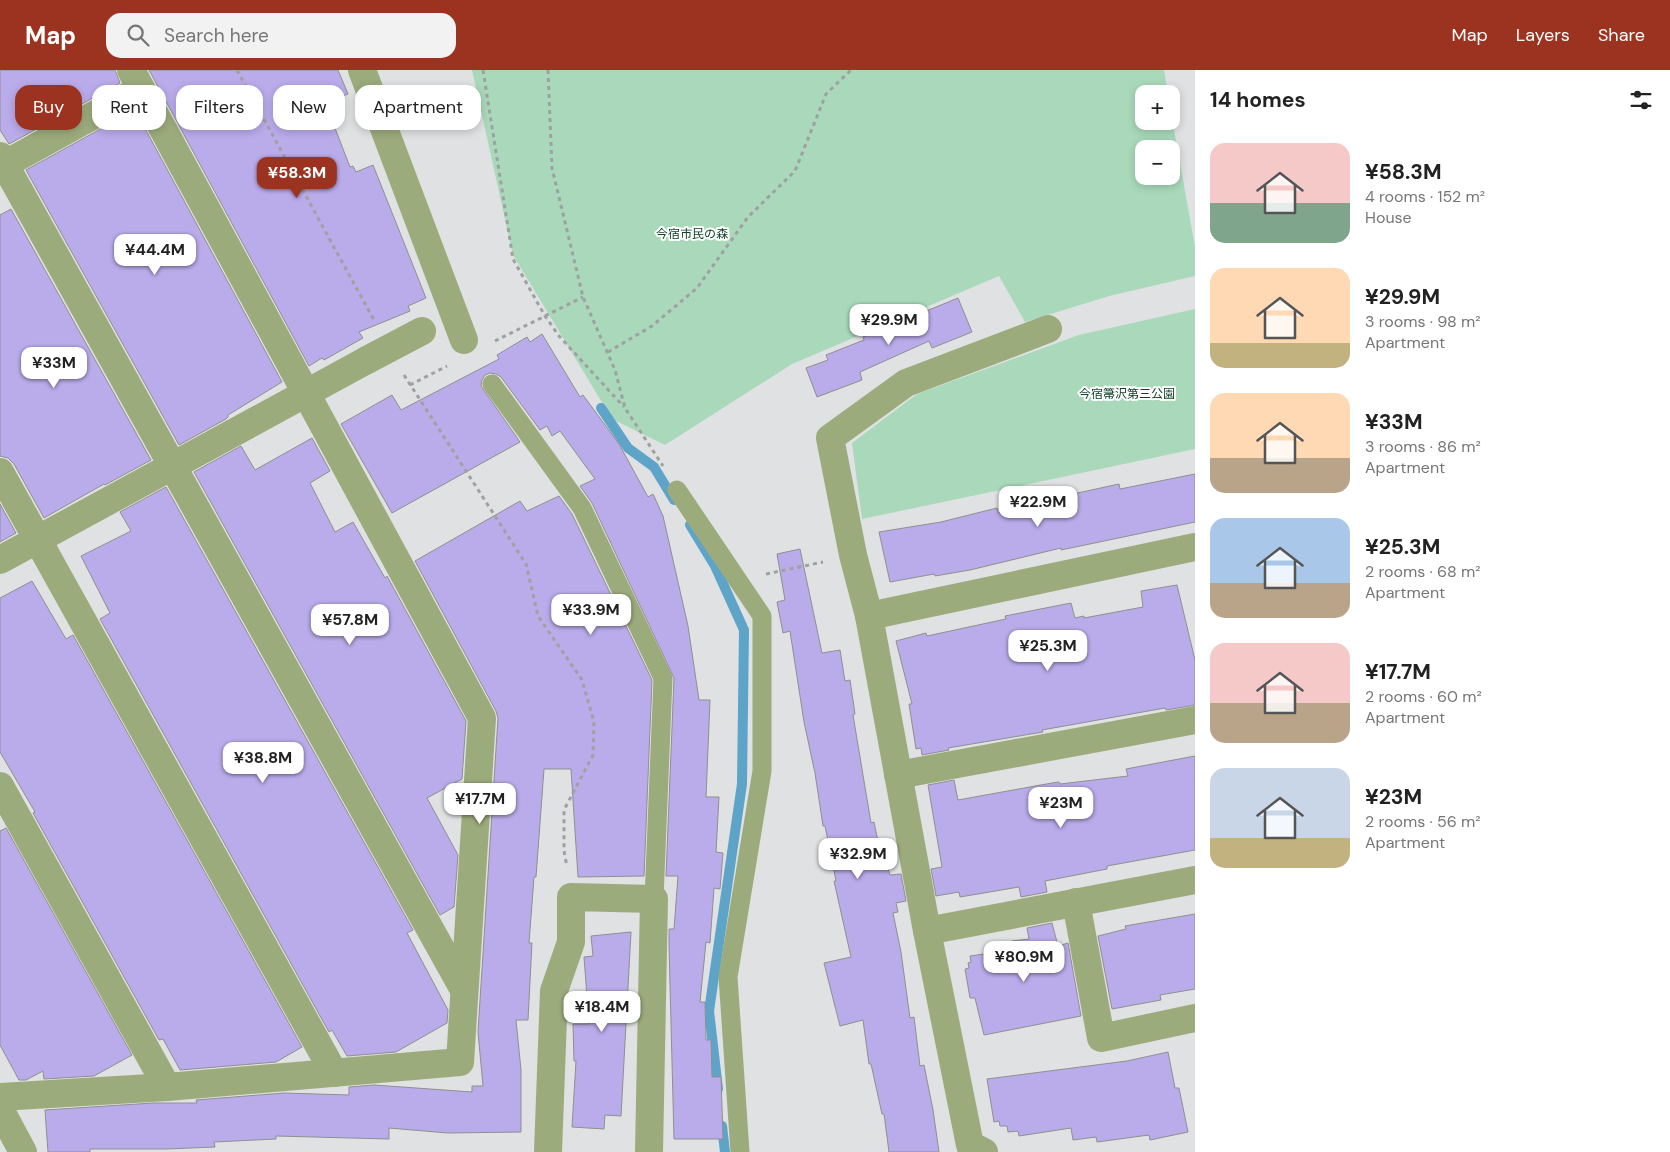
<!DOCTYPE html>
<html lang="en">
<head>
<meta charset="utf-8">
<style>
	:root { --surface:#fff; --page:#f2f2f2; --text:#222; --muted:#767676; --accent:#9c3320 }
	body { margin:0; font-family:"DM Sans","Noto Sans JP",sans-serif; background:var(--page); color:var(--text); height:100vh; display:flex; flex-direction:column; font-size:19px; white-space:nowrap }
	* { box-sizing:border-box; margin:0 }
	p { font-size:16px; color:var(--muted) }
	.icon { flex:none; width:28px; height:28px; fill:none; stroke:currentColor; stroke-width:2; stroke-linecap:round; stroke-linejoin:round }
	.map { position:relative; flex:1; overflow:hidden }
	.sheet { display:flex; flex-direction:column; background:var(--surface); width:475px }
	.sheet>* { flex:none }
	.top-card { position:absolute; left:15px; top:15px; width:475px; height:45px; display:flex; gap:10px }
	.controls { position:absolute; left:1135px; top:15px; display:grid; gap:10px }
	.controls a { display:grid; place-items:center; width:45px; height:45px; border-radius:10px; background:var(--surface); box-shadow:0 2px 8px #0003; font-size:25px }
	.price { position:absolute; translate:-50% -42px; padding:0 11px; border-radius:10px; background:#fff; color:#222; font-size:16px; line-height:32px; filter:drop-shadow(0 1px 2px #0008) }
	.price::after { content:''; position:absolute; left:50%; top:30px; width:15px; height:11px; margin-left:-8px; background:inherit; clip-path:polygon(0 0,100% 0,50% 100%) }
	.price.active { background:var(--accent); color:#fff }
	ul { padding:0; list-style:none }
	li { display:flex; align-items:center; gap:15px; height:125px; padding:0 15px }
	li span { display:grid; place-items:center; flex:none; width:140px; height:100px; border-radius:15px; color:#555 }
	li>.icon { margin-inline-start:auto }
	span .icon { width:60px; height:60px; fill:#fffc; stroke-width:1 }
	li b { font-size:21px }
	h2 { display:flex; justify-content:space-between; align-items:center; height:60px; padding:0 15px; font-size:21px }
	.chip { padding:0 18px; border-radius:15px; background:var(--surface); box-shadow:0 2px 8px #0003; font-size:18px; line-height:45px }
	.chip.active { background:var(--accent); color:#fff }
	header { display:flex; align-items:center; gap:30px; box-sizing:border-box; height:70px; padding:0 25px; background:var(--accent); color:#fff }
	header strong { font-size:24px }
	nav { display:flex; gap:28px; margin-inline-start:auto; font-size:18px }
	.search { width:350px; height:45px; background:var(--page); display:flex; align-items:center; gap:12px; box-sizing:border-box; padding:0 18px; border-radius:15px; color:var(--muted); font-size:19px }
	main { display:flex; flex:1; min-height:0 }
	.map>svg:first-child { display:block }
	.green { fill:#a9d9ba; fill-rule:evenodd }
	.lines { fill:none; stroke-linecap:round; stroke-linejoin:round }
	.stream { stroke:#5ea4c9; stroke-width:10 }
	.building { fill:#baabea; stroke:#8f8f90 }
	.path { stroke:#9fa1a1; stroke-width:3; stroke-dasharray:4 4; stroke-linecap:butt }
	.lane { stroke:#9cab7c; stroke-width:19 }
	.street { stroke:#9cab7c; stroke-width:28 }
	.street-bridge { stroke:#9cab7c; stroke-width:28 }
	.labels { text-anchor:middle; dominant-baseline:central; stroke-width:4; stroke-linejoin:round; paint-order:stroke }
	.park-label { font-size:12px; fill:#0e4127; stroke:#fff }
</style>
</head>
<body>
<header>
<strong>Map</strong>
<div class="search"><svg class="icon" aria-label="search" viewBox="0 0 24 24"><circle cx="10" cy="10" r="6"/><path d="M15 15l6 6"/></svg>Search here</div>
<nav><a>Map</a><a>Layers</a><a>Share</a></nav>
</header>
<main>
<div class="map">
<svg width="1195" height="1082" viewBox="0 0 1195 1082">
	<rect width="100%" height="100%" fill="#dfe1e2"/>
	<g class="green">
		<path d="M472,0H1164L1168,24H1144V51H1171V43L1195,177V206L1109,226L1025,252L999,206L792,294L665,375L612,349L513,185ZM1144,79H1171V106H1144Z"/>
		<path d="M1195,239V379L862,449L852,373L917,324L1079,265Z"/>
	</g>
	<g class="lines">
		<g class="stream">
			<path d="M601,338L628,378L654,397L674,430"/>
			<path d="M690,455L715,496L744,560L742,714L709,941L718,1019"/>
			<path d="M722,1056L725,1082"/>
		</g>
	</g>
	<g class="building">
		<path d="M0,0H115L120,13L9,74L0,60Z"/>
		<path d="M149,0H338L348,24L327,32L330,39L328,40L350,97L353,96L356,102L373,95L426,228L408,236L410,241L359,262L363,268L324,290L322,288L309,296Z"/>
		<path d="M135,40L282,312L228,345V347L226,349L179,375L26,100Z"/>
		<path d="M11,139L151,390L105,415L104,414L44,448L14,394L8,388L0,386V145Z"/>
		<path d="M958,228L972,262L932,278L929,271L860,302L862,310L817,327L806,298L828,290L826,285L864,270L863,267Z"/>
		<path d="M542,264L580,327L583,325L619,374L648,427L653,424L663,446L688,556L699,630H710L706,727H719L716,782L723,783L720,819L714,818L710,873L706,872L700,932H705L706,970H711L712,1007H721L723,1069H674L669,876V859H674L678,806H666L674,608L592,433L580,416L595,409L560,361L552,366L547,356L540,360L501,307L496,304L490,303L485,305L482,310L481,316L520,372L392,443L341,354L392,325L401,340L499,289L497,285L527,267L530,272Z"/>
		<path d="M312,368L330,401L310,413L335,462L353,452L385,508L387,506L466,651L462,709L427,728L458,785L454,837L440,845L194,402L241,376L255,400Z"/>
		<path d="M1195,404V452L1061,480V478L970,500L935,506L934,504L890,512L879,462L941,452L997,438L998,443L1059,427L1119,414L1120,419Z"/>
		<path d="M166,417L413,860L407,863L448,940L447,953L396,982L347,986L332,960L329,962L100,549L110,543L81,486L131,461L120,442Z"/>
		<path d="M559,426L572,444L652,610L644,806L578,807L571,699H544L536,807H534L529,873H532L528,950H516L521,1000V1062L448,1063L389,1058V1069L276,1066V1069L214,1072L215,1077L166,1079H90V1082H48L45,1040L153,1033H197L196,1030L284,1023L349,1025V1017L374,1015L472,1022V1016H483L478,962L498,648L496,641L415,491L520,431L527,441Z"/>
		<path d="M0,434L16,463L0,472Z"/>
		<path d="M800,479L822,583L840,580L845,611L850,610L855,644L853,645L871,753L874,752L884,800L888,799L890,805L901,804L906,831L896,833L898,842L893,843L901,882L910,948L914,947L920,996L924,995L933,1040L939,1082H889L884,1044H882L871,994H869L863,950L840,956L824,893L851,887L834,811H836L825,756H823L815,703L804,652L790,561L783,563L777,532L785,530L777,484Z"/>
		<path d="M32,511L66,569L73,565L302,977L276,992L180,1000L163,969L159,970L33,743L35,742L0,682V528Z"/>
		<path d="M1177,515L1195,590V635L1166,640L1165,638L1042,660L1043,662L948,678L949,680L922,685L921,678L916,679L909,634H912L896,571L926,563L927,566L1006,549L1005,546L1071,533L1075,548L1084,546V548L1143,537L1141,521Z"/>
		<path d="M1195,686V780L1107,796V799L1045,811L1047,822L1021,827L1019,817L960,827L959,822L936,826L931,799L942,797L928,715L954,710L958,730L1052,713L1059,712L1060,714L1128,706L1126,699Z"/>
		<path d="M6,758L132,985L94,1006L44,1009L43,1001L26,1010H19L0,975V761Z"/>
		<path d="M1195,844V919L1160,925L1161,930L1112,939L1098,866L1126,859L1125,856Z"/>
		<path d="M1052,853L1058,876L1068,873L1081,946L984,965L975,928H970L965,899L969,898L968,893L971,892L970,886L1014,880L1012,871L1029,869L1027,858Z"/>
		<path d="M631,862L621,1046L605,1045L604,1059L572,1057L576,991H574L573,954H589L584,887L593,886L591,866Z"/>
		<path d="M1168,982L1175,1018H1179L1188,1062L1150,1070L1149,1065L1097,1072L1096,1067L1073,1070L1071,1058L1019,1066L1018,1061L1008,1062L1007,1056H1000L999,1051L994,1052L987,1009L1127,991Z"/>
	</g>
	<g class="lines">
		<g class="path">
			<path d="M237,0L375,252"/>
			<path d="M483,0L513,189L545,246L559,266L624,337"/>
			<path d="M548,0L552,98L583,227L615,300L625,338L663,396"/>
			<path d="M495,271L583,227"/>
			<path d="M608,282L652,256L697,218L748,147L795,101L826,24L851,0"/>
			<path d="M404,305L526,494L538,546L582,610L594,652L593,685L564,740V781L567,797"/>
			<path d="M410,315L447,296"/>
			<path d="M766,504L823,492"/>
		</g>
		<g class="lane">
			<path d="M492,314L582,438L663,608L654,829"/>
			<path d="M677,420L762,546V701L728,907L740,1082"/>
		</g>
		<g class="street">
			<path d="M362,0L464,270"/>
			<path d="M0,86L464,920"/>
			<path d="M0,97L141,19"/>
			<path d="M0,402L334,1003"/>
			<path d="M0,490L367,290"/>
			<path d="M869,546L1195,477"/>
			<path d="M898,705L1195,650"/>
			<path d="M0,716L167,1017"/>
			<path d="M1076,832L1101,968L1195,948"/>
			<path d="M927,861L1195,810"/>
			<path d="M0,1027L167,1017L460,992L482,648L131,0"/>
			<path d="M0,1039L23,1082"/>
			<path d="M548,1082L554,921L571,872V827L654,829L649,1082"/>
			<path d="M984,1082L970,1075L927,861L869,546L853,485L830,368L906,313L1048,259"/>
		</g>
		<path class="street-bridge" d="M367,290L422,261"/>
	</g>
	<g class="labels">
		<g class="park-label">
			<text x="692" y="164">今宿市民の森</text>
			<text x="1127" y="324">今宿箒沢第三公園</text>
		</g>
	</g>
</svg>
<div class="controls">
<a>+</a>
<a>−</a>
</div>
<b class="price active" style="left:297px;top:129px">¥58.3M</b>
<b class="price" style="left:155px;top:206px">¥44.4M</b>
<b class="price" style="left:889px;top:276px">¥29.9M</b>
<b class="price" style="left:54px;top:319px">¥33M</b>
<b class="price" style="left:1038px;top:458px">¥22.9M</b>
<b class="price" style="left:591px;top:566px">¥33.9M</b>
<b class="price" style="left:350px;top:576px">¥57.8M</b>
<b class="price" style="left:1048px;top:602px">¥25.3M</b>
<b class="price" style="left:263px;top:714px">¥38.8M</b>
<b class="price" style="left:480px;top:755px">¥17.7M</b>
<b class="price" style="left:1061px;top:759px">¥23M</b>
<b class="price" style="left:858px;top:810px">¥32.9M</b>
<b class="price" style="left:1024px;top:913px">¥80.9M</b>
<b class="price" style="left:602px;top:963px">¥18.4M</b>
<div class="top-card">
<a class="chip active">Buy</a>
<a class="chip">Rent</a>
<a class="chip">Filters</a>
<a class="chip">New</a>
<a class="chip">Apartment</a>
</div>
</div>
<section class="sheet">
<h2>14 homes<svg class="icon" aria-label="filters" viewBox="0 0 24 24"><path d="M4 7h16M4 17h16"/><circle cx="9" cy="7" r="2"/><circle cx="15" cy="17" r="2"/></svg></h2>
<ul>
<li><span style="background:linear-gradient(#f6c9c9 60%,#7fa58c 0)"><svg class="icon" aria-label="home" viewBox="0 0 24 24"><path d="M3 11l9-7 9 7M6 9v11h12V9"/></svg></span><div><b>¥58.3M</b><p>4 rooms · 152 m²</p><p>House</p></div></li>
<li><span style="background:linear-gradient(#ffd9b3 75%,#c2b280 0)"><svg class="icon" aria-label="home" viewBox="0 0 24 24"><path d="M3 11l9-7 9 7M6 9v11h12V9"/></svg></span><div><b>¥29.9M</b><p>3 rooms · 98 m²</p><p>Apartment</p></div></li>
<li><span style="background:linear-gradient(#ffd9b3 65%,#b9a48a 0)"><svg class="icon" aria-label="home" viewBox="0 0 24 24"><path d="M3 11l9-7 9 7M6 9v11h12V9"/></svg></span><div><b>¥33M</b><p>3 rooms · 86 m²</p><p>Apartment</p></div></li>
<li><span style="background:linear-gradient(#a9c7e8 65%,#b9a48a 0)"><svg class="icon" aria-label="home" viewBox="0 0 24 24"><path d="M3 11l9-7 9 7M6 9v11h12V9"/></svg></span><div><b>¥25.3M</b><p>2 rooms · 68 m²</p><p>Apartment</p></div></li>
<li><span style="background:linear-gradient(#f6c9c9 60%,#b9a48a 0)"><svg class="icon" aria-label="home" viewBox="0 0 24 24"><path d="M3 11l9-7 9 7M6 9v11h12V9"/></svg></span><div><b>¥17.7M</b><p>2 rooms · 60 m²</p><p>Apartment</p></div></li>
<li><span style="background:linear-gradient(#c9d6e8 70%,#c2b280 0)"><svg class="icon" aria-label="home" viewBox="0 0 24 24"><path d="M3 11l9-7 9 7M6 9v11h12V9"/></svg></span><div><b>¥23M</b><p>2 rooms · 56 m²</p><p>Apartment</p></div></li>
</ul>
</section>
</main>
</body>
</html>
